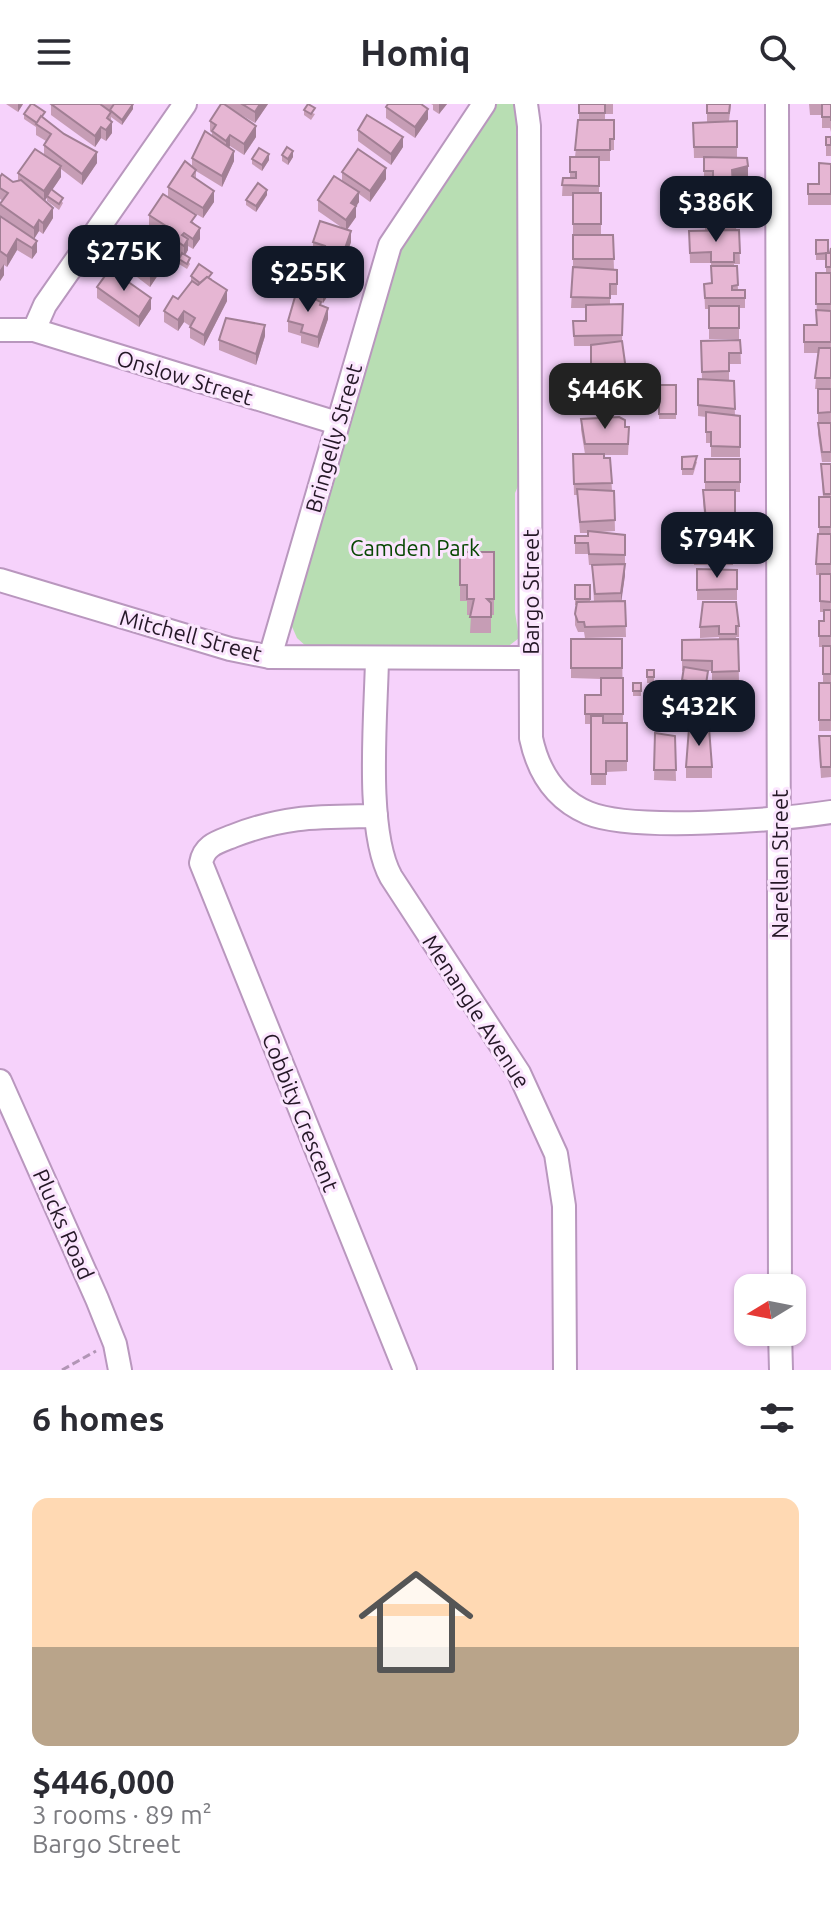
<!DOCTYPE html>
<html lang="en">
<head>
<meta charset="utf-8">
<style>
	:root { --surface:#fff; --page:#f7f7f7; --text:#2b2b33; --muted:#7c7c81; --accent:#111827 }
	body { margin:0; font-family:Ubuntu,sans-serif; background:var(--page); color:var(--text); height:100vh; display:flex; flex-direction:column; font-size:30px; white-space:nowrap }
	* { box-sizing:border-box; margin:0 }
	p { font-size:26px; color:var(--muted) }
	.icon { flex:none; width:44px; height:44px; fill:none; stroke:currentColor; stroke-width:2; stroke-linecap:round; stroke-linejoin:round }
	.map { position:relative; height:1266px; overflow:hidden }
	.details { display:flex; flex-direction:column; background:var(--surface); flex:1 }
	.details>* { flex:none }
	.needle { width:52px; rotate:260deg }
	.buttons { position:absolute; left:734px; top:1170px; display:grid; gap:16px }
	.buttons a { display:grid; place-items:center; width:72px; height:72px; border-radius:16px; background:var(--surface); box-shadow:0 2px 6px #0004; font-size:40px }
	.price { position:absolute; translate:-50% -68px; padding:0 18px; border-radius:16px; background:var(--accent); color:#fff; font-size:26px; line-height:52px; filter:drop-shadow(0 2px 4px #0008) }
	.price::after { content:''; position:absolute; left:50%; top:48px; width:24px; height:18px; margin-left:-12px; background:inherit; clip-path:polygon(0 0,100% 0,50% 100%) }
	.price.on { background:#222; color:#fff }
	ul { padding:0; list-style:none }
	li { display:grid; align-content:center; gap:16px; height:424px; padding:0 32px }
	li span { display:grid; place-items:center; height:248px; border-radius:16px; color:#555 }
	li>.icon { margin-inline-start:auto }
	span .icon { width:144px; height:144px; fill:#fffc; stroke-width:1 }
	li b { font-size:34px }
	h2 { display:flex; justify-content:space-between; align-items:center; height:96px; padding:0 32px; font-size:34px }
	header { display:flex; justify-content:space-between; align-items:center; height:104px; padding:0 32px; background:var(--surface); font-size:36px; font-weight:700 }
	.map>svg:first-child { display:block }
	.green { fill:#b8deb3 }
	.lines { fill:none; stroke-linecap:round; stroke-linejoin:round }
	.minor-casing { stroke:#b997be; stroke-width:26 }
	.path { stroke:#b195b5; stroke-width:3; stroke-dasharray:8 4; stroke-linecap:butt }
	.minor { stroke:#fff; stroke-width:22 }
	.wall { fill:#c69db5 }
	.shaded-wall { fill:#a17f94 }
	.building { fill:#e6b6d3; stroke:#a17f94; stroke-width:2 }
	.labels { text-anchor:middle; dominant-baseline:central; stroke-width:6; stroke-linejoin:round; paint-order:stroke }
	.street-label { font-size:22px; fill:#251827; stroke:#fbe5fe }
	.park-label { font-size:22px; fill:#084803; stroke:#fbe5fe }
</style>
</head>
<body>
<header><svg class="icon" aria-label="menu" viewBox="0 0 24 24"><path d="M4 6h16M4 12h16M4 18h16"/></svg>Homiq<svg class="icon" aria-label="search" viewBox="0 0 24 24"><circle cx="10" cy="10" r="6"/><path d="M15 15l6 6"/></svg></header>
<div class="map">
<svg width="831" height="1266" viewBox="0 0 831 1266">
	<rect width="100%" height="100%" fill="#f6d2fb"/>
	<path class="green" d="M497,0H514L518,6L521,375L515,389V508L519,534L506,544H308L297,534L290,518L402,138Z"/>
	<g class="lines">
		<defs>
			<g id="minor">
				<path d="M526,0L529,22L531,634C538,667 555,695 588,709C634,728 778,716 831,708"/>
				<path d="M777,0L780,1184"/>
				<path d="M0,226H34L337,319"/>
				<path d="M34,226L45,201L185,0"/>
				<path d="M0,476L230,545L270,553L530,554"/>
				<path d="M270,553L390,141L484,0"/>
				<path d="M377,555C376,612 365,726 391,773L519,969L556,1050L564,1102L565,1266"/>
				<path d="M376,712C320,713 287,711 233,732C218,738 204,741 201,759L405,1266"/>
				<path d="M0,977L97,1195L115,1240L120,1266"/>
				<path d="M780,1228L781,1266"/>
			</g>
		</defs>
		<use href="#minor" class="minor-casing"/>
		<path class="path" d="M62,1266L96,1247"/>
		<use href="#minor" class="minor"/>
	</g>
	<g class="wall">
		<path d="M6,0H23L18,8Z"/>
		<path d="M51,0H133V5L122,21L111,13L112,29L106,37L101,34L95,43L51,11Z"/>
		<path d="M221,0H268L255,19L231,5L256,33L244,51L230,42L229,43L234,57L222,83L196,67V75L214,98L203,114L174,97L196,121L200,135L193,145L188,142V146L185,151L190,160L187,165L179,160V155L181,151L162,138V130L149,121V111L168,93V83L192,62V54L212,32V29L210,27V17Z"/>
		<path d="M431,0H447L439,10L433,6V1Z"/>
		<path d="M579,0H613V10H605V16H614V46H610V57H599V89H601V131H573V92H562L563,74H570V53H575L579,16Z"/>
		<path d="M707,0H731L729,17H737V54L748,73L732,76L733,90L738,101L736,126H739L740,160H734V162H737L738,186H745V204H739V235H709V205H705L704,180L711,179V159H690L689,127H705V113H690V90H713V77H704V54H694L693,19L707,18Z"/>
		<path d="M809,0H831V28L830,24H822V11H810Z"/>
		<path d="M386,3L428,15L415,34L386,14Z"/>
		<path d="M304,6L315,10L311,16L304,11Z"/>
		<path d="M24,10L45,14L44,15L97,59L82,81L61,65V73L52,86L63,99L59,106L47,97V93L45,96L53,114L43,130L39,127L34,135L0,111V100L3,97L0,95V73L13,78L18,77V69L44,50V41L46,37L36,31V23L24,15Z"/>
		<path d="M358,26L403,43L391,61L358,37Z"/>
		<rect x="826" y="33" width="5" height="19"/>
		<path d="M282,51L293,53L288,61L282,57Z"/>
		<path d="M252,55L269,56L262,67L252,60Z"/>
		<path d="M831,60V101H808V80H819Z"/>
		<path d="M342,68L386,75L370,98L359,90V98L356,102V113L347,126L351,138L341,167L338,166V176L323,199L321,198V202L328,215L318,244L301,239V232L288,228V217L320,197L292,178V167L313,148V138L344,125L318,107V96L342,77Z"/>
		<path d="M267,91L256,108L246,101V96Z"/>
		<path d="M0,112L37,148L32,155L17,146L7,163L4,161V171L0,177Z"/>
		<path d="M573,131H613L614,166H617V191H610V200H623L622,237L626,276L637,299V310L596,312V308H589V276H591V242H574L573,217H586V204H571L573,166Z"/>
		<path d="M816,136L828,149H830L831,144V285H815L818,249H804V221H817L816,169H826V156H816Z"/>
		<path d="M161,148L155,157L158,171L150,183L120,160V149Z"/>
		<path d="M191,172L212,174L211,175L227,197L204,242L190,234V222L184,218L178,227L164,218V207L178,195L191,178Z"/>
		<path d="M278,182L292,185L286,193L278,187Z"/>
		<path d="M97,183L151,205L139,223L97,194Z"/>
		<path d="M265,232L256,261L219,246V236Z"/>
		<path d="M740,236L741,260H729V277H734L735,312H740V353H711V339H706V313L698,312V275L702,276L701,237Z"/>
		<rect x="659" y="281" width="17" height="34"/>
		<path d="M818,285H831V358H822L818,330Z"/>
		<path d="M581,315L625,323L629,333L628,351H604V354H610L612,387H614L615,427L599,428L625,431V471L621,497H625L626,533L585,534L584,528H578L575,521V510L577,501H575V481H590V498H594L592,461H589L588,450H575V432H588V429H580L577,391H574L573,350H585L581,326Z"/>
		<path d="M682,353L697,358L693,371H682Z"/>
		<path d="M705,355H740V388H735V427H733V461H694V450L705,421L703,397V386H705Z"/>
		<path d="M821,360H831V627H819V579H823V543H819V517H824V508H820V471H816V460L819,430V393H823Z"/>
		<path d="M460,448H494V511H491V529H470L471,511H467V497H460Z"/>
		<path d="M697,465L737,466V496H697Z"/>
		<path d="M739,522V533H736V535H738L739,578H712V567H708L706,585L682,581L683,567H682V536L719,535V533L700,534V523Z"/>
		<path d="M571,535H622L623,619H627V667L606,668V681H591V620H585V591H601V575L571,574Z"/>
		<rect x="647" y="566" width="7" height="13"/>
		<rect x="633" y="579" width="8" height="13"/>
		<path d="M707,584L714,585V598H706Z"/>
		<path d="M655,629L675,632L676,677L654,676Z"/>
		<path d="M831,632V673L821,674L819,643Z"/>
		<rect x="686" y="663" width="26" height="11"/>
	</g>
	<g class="shaded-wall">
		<path d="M18,0H23L18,8Z"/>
		<path d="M133,0V5L122,21V16Z"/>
		<path d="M260,0H268L255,19V8Z"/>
		<path d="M439,0H447L439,10Z"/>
		<path d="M428,5V15L415,34V23Z"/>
		<path d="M112,18V29L106,37V26Z"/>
		<path d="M256,22V33L244,51V40Z"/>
		<path d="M101,23V34L95,43V32Z"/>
		<path d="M230,31V42L226,47V37Z"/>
		<path d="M403,33V43L391,61V50Z"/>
		<path d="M234,47V57L222,83V72Z"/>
		<path d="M293,47V53L288,61V55Z"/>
		<path d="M97,48V59L82,81V70Z"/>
		<path d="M269,50V56L262,67V61Z"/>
		<path d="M61,62V73L44,98V87Z"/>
		<path d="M748,62V73L732,76V66Z"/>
		<path d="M386,64V75L370,98V87Z"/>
		<path d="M267,86V91L256,108V102Z"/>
		<path d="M214,87V98L203,114V104Z"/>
		<path d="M359,88V98L351,110V99Z"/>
		<path d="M356,102V113L346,127V116Z"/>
		<path d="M53,104V114L43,130V119Z"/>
		<path d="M39,116V127L34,135V124Z"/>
		<path d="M200,124V135L193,145V135Z"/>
		<path d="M351,127V138L341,167V156Z"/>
		<path d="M17,135V146L7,163V152Z"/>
		<path d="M188,135V146L184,153V142Z"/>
		<path d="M37,137V148L32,155V144Z"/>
		<path d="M161,137V148L150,165V154Z"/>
		<path d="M4,160V171L0,177V166Z"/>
		<path d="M158,160V171L150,183V172Z"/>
		<path d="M338,165V176L323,199V188Z"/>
		<path d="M292,180V185L286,193V188Z"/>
		<path d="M227,186V197L204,242V231Z"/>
		<path d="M151,194V205L139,223V213Z"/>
		<path d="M328,204V215L318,244V233Z"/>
		<path d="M184,207V218L178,227V216Z"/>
		<path d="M265,221V232L256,261V250Z"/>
		<path d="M625,460V471L621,500V489Z"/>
	</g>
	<g class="building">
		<path d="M31,0H33L45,8L37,19L24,10Z"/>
		<path d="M51,0H100L111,8L107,14L112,18L106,26L101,23L95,32Z"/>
		<path d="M114,0H133L122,16L110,6Z"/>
		<path d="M221,0H224L256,22L244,40L230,31L226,37L212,27L216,21L210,17Z"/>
		<path d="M242,0H260L255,8Z"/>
		<path d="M308,0L315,4L311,10L304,6Z"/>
		<path d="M388,0H421L428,5L415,23L386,3Z"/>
		<rect x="579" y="0" width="26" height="9"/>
		<path d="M707,0H730L729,9H707Z"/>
		<path d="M822,0H831V17V13H822Z"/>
		<path d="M367,11L403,33L391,50L358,26Z"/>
		<path d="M41,12L64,30L97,48L82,70L44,41L51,30L36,20Z"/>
		<path d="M578,16H614V35H610V46H575Z"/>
		<path d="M737,17V43H694L693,19Z"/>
		<path d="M205,27L234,47L222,72L192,54Z"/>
		<rect x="826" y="33" width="5" height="8"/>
		<path d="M287,43L293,47L288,55L282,51Z"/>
		<path d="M259,44L269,50L262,61L252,55Z"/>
		<path d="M35,45L61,62L44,87L18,69Z"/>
		<path d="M358,45L386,64L370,87L342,68Z"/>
		<path d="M570,53H599V82L562,81L563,74H576V68H570Z"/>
		<path d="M704,53L747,54L748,62L732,66L733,82H713V67H704Z"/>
		<path d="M185,57L196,66L192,72L214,87L203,104L168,83Z"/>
		<path d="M819,59L831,60V90H808V80H819Z"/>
		<path d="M2,70L13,78L21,76L53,104L43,119L39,116L34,124L0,100L8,89L0,84V73Z"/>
		<path d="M334,72L359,88L351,99L356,102L346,116L318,96Z"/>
		<path d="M258,79L267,86L256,102L246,96Z"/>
		<path d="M51,85L63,94L59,100L47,92Z"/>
		<path d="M712,86V90H738L736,119L705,116V102H690V90Z"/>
		<rect x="573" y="89" width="28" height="31"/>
		<path d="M163,90L196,111L191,118L200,124L193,135L184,129L182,131L188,135L184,142L162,127L166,122L149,111Z"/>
		<path d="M0,112L37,137L32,144L17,135L7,152L0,147Z"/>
		<path d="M320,117L351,127L341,156L323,150L325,142L313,138Z"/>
		<path d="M142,124L161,137L150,154L158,160L150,172L120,149Z"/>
		<path d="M739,126L740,149H734V158H711V148L690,149L689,127Z"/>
		<path d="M573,131H613L614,155H573Z"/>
		<path d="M816,136H828V149L816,150Z"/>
		<path d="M307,144L338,165L323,188L292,167Z"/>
		<path d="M831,144V163H826V149H830Z"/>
		<path d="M182,149L190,154L187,160L179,155Z"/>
		<path d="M199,160L212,169L208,174L207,173L200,179L191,172Z"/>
		<path d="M711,162H737L738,181L732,182V186H745V194H705L704,180L712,179Z"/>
		<path d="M573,163L617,166V180H610V194L571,193Z"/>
		<path d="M110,165L151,194L139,213L97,183Z"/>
		<rect x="816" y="169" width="15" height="31"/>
		<path d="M207,173L227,186L204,231L190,223L195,214L184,207L178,216L164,207L173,192L178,195L192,177L198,181Z"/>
		<path d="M283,174L292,180L286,188L278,182Z"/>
		<path d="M297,186L321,198L320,201L328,204L318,233L301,228L303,221L288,217Z"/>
		<path d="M623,200L622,231L574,232L573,217H586V201Z"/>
		<rect x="709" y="202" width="30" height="22"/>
		<path d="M816,206L831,207V238H804V221H817Z"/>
		<path d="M226,214L265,221L256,250L219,236Z"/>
		<path d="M740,236L741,249H729V267L702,268L701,237Z"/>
		<path d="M622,237L626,266H591V241Z"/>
		<path d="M819,244H831V274H815Z"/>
		<path d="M698,275L734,277L735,305L698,301Z"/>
		<path d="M589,276H633L637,299L596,301V297H589Z"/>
		<rect x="659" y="281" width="17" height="29"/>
		<path d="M818,285H831V308L818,309Z"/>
		<path d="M706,308L740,312V343L711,342V328H706Z"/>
		<path d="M619,313L625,316V323H629L628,340H585L581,315Z"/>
		<path d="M818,319H831V348H822Z"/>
		<path d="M573,350H604V354H610L612,379L574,380Z"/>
		<path d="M697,352L693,365H682V353Z"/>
		<rect x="705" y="355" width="35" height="23"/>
		<path d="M821,360H831V390H824Z"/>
		<path d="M577,385L614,387L615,416L580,418Z"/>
		<path d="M703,386H735V416H706Z"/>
		<rect x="819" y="393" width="12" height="30"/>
		<path d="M697,421H709V427H733V450H694Z"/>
		<path d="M588,427L625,431V451L589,450L588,439H575V432H588Z"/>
		<path d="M818,430H831V460H816Z"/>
		<path d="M460,448H494V495H487L491,499V513H470L474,495H467V481H460Z"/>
		<path d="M625,460L621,489L595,490L592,461Z"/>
		<path d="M697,465L737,466V485L697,486Z"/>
		<path d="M820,470H831V498L820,497Z"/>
		<rect x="575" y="481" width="15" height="14"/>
		<path d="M625,497L626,522L585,523L584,518H578L575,510L577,498Z"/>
		<path d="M703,498H736L739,522H736V530H719V522L700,523Z"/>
		<path d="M824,506H831V532H819V517H824Z"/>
		<rect x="571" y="535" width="51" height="29"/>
		<path d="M738,535L739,567L712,568V557L682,556V536Z"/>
		<rect x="823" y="542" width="8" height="28"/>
		<path d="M684,563L708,567L706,580L682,576Z"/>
		<rect x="647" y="566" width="7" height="7"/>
		<path d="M601,574H623V610H585V591H601Z"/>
		<rect x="633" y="579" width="8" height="8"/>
		<rect x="819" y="579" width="12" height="37"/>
		<path d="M707,584L714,585V593L706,592Z"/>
		<path d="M591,612H603V619H627V657H606V670H591Z"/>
		<path d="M689,624H709L712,663H686Z"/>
		<path d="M655,629L675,632L676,666H654Z"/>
		<path d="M819,632H831V663H821Z"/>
	</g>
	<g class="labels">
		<g class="street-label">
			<text transform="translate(185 273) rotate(17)">Onslow Street</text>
			<text transform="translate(333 334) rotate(-74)">Bringelly Street</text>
			<text transform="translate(530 488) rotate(-90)">Bargo Street</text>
			<text transform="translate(191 531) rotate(15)">Mitchell Street</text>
			<text transform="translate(779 760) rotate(-90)">Narellan Street</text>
			<text transform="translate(477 907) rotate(57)">Menangle Avenue</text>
			<text transform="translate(301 1008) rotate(68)">Cobbity Crescent</text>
			<text transform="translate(64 1120) rotate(66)">Plucks Road</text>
		</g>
		<g class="park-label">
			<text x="415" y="443">Camden Park</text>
		</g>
	</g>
</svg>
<div class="buttons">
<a><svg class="needle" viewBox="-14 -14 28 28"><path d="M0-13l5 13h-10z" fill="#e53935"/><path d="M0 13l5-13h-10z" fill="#7c7c81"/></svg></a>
</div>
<b class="price" style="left:716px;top:140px">$386K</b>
<b class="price" style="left:124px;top:189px">$275K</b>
<b class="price" style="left:308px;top:210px">$255K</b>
<b class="price on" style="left:605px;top:327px">$446K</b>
<b class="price" style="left:717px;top:476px">$794K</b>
<b class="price" style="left:699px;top:644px">$432K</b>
</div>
<section class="details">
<h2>6 homes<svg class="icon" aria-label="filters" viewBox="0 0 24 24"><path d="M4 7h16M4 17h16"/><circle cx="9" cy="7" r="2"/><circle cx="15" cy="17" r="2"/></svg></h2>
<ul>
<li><span style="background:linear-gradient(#ffd9b3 60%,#b9a48a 0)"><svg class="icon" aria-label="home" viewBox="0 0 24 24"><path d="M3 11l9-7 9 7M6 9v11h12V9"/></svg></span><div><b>$446,000</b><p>3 rooms · 89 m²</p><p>Bargo Street</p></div></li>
</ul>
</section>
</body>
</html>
